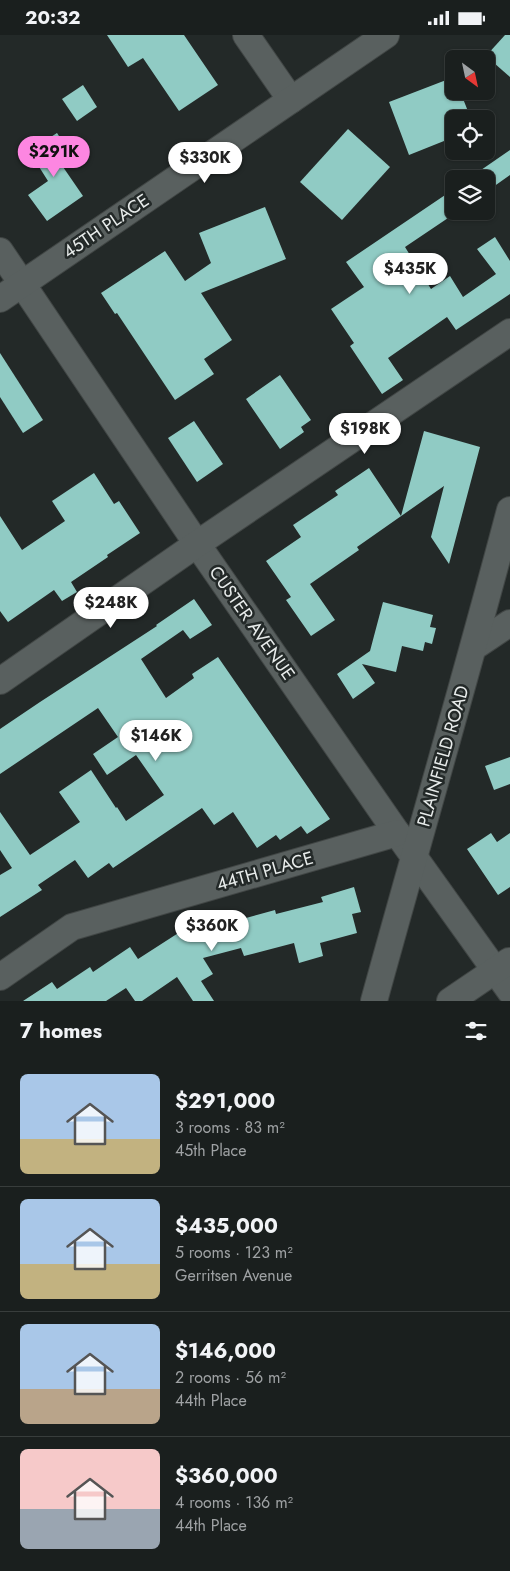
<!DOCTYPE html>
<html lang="en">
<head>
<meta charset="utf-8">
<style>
	:root { --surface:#1a1f1e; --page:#232727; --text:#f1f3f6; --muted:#9fa2a4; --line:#383d3c; --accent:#fd86e1 }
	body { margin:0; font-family:Jost,sans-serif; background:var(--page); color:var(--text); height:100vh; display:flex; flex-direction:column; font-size:19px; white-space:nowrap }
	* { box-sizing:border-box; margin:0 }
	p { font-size:16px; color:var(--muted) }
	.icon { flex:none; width:28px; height:28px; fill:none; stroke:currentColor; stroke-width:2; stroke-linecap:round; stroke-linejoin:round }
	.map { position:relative; height:966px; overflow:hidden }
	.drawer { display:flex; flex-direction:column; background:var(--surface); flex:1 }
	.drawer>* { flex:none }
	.needle { width:32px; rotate:147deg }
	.fabs { position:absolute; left:445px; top:15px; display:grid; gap:10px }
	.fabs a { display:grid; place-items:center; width:50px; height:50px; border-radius:8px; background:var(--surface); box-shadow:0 1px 4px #0004,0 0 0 1px var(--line); font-size:25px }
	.price { position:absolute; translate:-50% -42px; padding:0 11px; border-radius:18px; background:#fff; color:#222; font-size:16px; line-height:32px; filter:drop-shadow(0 1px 2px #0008) }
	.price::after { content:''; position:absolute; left:50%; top:30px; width:15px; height:11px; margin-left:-8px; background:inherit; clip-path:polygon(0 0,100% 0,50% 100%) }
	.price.active { background:var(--accent); color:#111 }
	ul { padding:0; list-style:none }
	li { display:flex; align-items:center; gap:15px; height:125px; padding:0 20px }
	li+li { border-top:1px solid var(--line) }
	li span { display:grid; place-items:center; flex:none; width:140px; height:100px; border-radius:8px; color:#555 }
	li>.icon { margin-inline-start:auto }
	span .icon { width:60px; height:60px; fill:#fffc; stroke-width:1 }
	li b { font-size:21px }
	h2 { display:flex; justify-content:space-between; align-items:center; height:60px; padding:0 20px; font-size:21px }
	.status { display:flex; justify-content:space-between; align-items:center; height:35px; padding:0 25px; background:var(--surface); direction:ltr }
	.status svg { height:14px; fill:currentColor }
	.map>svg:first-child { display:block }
	.building { fill:#90cbc4 }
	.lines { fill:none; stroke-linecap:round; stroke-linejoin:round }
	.minor-casing { stroke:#414645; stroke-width:28 }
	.minor { stroke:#59605f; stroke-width:26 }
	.labels { text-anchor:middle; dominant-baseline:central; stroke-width:5; stroke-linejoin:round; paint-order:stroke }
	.street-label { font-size:18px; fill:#e8eceb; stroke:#232928 }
</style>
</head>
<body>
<div class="status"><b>20:32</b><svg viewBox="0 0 49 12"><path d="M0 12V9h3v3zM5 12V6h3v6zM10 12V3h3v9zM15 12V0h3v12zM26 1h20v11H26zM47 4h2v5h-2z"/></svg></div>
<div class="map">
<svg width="510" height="966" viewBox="0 0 510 966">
	<rect width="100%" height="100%" fill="#232928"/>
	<g class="building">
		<path d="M107,0H184L218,50L179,76L143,23L128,32Z"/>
		<path d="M505,0H510V42L486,21Z"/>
		<path d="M454,42V56H460L471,84H454V102L409,120L389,67Z"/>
		<path d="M83,50L97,72L77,86L62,64Z"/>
		<path d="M348,94L390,132L342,185L300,147Z"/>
		<path d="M57,98L72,121L61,129L83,161L47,186L28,160L48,146L29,116Z"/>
		<path d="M510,115V140L486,157V144H468Z"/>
		<path d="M454,154V179L405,212L431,254L450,241L463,262L496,239L477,214L495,202L510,226V259L456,295L447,282L388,323L403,345L382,359L350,311L354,308L331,274L364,252L346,227Z"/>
		<path d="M265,172L286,224L201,258L232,305L204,324L214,339L175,365L117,278L115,279L101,258L165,216L185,246L211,228L199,198Z"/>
		<path d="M0,318L43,385L23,398L0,362Z"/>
		<path d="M280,340L311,385L301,392L304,397L280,414L246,364Z"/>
		<path d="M194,386L223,429L197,447L168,403Z"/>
		<path d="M424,396L480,412L449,529L431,502L444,451L357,512L359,515L310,549L335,585L311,601L286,565L291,562L266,526L301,502L293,490L338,460L335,456L369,433L401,481Z"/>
		<path d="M94,438L114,469L119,466L140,498L107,520L108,522L71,547L77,557L62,566L54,555L8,587L0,576V481L22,515L65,486L52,466Z"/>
		<path d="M194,564L212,590L190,604L183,595L141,624L166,663L194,643L192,639L218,622L330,784L307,799L301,791L280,805L276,800L257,813L233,777L214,790L202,773L113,833L109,828L88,843L75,825L38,850L42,855L0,882V840L12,833L0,815V777L30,820L80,787L59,757L91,735L116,773L117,772L126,786L164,760L136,720L107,740L93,719L118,702L98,673L0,739V694L40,667L157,591L156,590Z"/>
		<path d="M383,567L433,580L430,592L436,593L432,609L425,607L423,616L402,611L396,637L362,629L375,648L353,664L337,639L370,616Z"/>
		<path d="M510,722V749L494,755L485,731Z"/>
		<path d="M491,798L497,807L510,798V852L498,860L467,814Z"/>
		<path d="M354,852L361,877L352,879L357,898L320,908L323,921L299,928L294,908L244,921L241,913L203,923L213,939L201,946L214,966H193L177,942L142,966H135L126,953L106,966H23L52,947L57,954L90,932L93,937L130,912L138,924L183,895L189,905L206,894L275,875L276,879L323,867L321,862Z"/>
	</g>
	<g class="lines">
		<defs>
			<g id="minor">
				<path d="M246,0L291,65"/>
				<path d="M0,216L197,509L397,798L510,956"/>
				<path d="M0,264L386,0"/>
				<path d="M474,612L510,588"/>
				<path d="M0,646L197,509L510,297"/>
				<path d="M0,942L72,892L397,798"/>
				<path d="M374,966C419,802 467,639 510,475"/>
				<path d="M450,966L509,926"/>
			</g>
		</defs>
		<use href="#minor" class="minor-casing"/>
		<use href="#minor" class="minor"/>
	</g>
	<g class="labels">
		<g class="street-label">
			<text transform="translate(106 191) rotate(-34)">45TH PLACE</text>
			<text transform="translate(252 588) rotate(55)">CUSTER AVENUE</text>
			<text transform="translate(443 721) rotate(-74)">PLAINFIELD ROAD</text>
			<text transform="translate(265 836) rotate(-16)">44TH PLACE</text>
		</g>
	</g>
</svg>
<div class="fabs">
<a><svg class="needle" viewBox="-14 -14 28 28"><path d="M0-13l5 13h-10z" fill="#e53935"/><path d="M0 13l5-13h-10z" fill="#9fa2a4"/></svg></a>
<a><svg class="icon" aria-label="locate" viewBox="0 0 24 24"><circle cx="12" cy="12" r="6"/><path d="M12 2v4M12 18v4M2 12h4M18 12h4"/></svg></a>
<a><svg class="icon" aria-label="layers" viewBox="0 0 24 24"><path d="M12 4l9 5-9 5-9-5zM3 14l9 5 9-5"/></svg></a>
</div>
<b class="price active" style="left:54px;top:143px">$291K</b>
<b class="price" style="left:205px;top:149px">$330K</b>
<b class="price" style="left:410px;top:260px">$435K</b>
<b class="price" style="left:365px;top:420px">$198K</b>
<b class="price" style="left:111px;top:594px">$248K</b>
<b class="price" style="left:156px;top:727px">$146K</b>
<b class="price" style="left:212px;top:917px">$360K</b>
</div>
<section class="drawer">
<h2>7 homes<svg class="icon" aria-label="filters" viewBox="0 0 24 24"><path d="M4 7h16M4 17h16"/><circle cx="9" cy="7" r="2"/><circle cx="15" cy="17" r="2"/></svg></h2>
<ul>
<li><span style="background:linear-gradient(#a9c7e8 65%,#c2b280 0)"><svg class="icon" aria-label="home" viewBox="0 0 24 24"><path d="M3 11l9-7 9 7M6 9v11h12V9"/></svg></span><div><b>$291,000</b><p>3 rooms · 83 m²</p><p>45th Place</p></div></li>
<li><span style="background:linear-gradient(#a9c7e8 65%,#c2b280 0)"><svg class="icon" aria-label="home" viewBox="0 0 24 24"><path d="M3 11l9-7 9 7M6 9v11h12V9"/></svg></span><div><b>$435,000</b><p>5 rooms · 123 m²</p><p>Gerritsen Avenue</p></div></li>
<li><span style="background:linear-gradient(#a9c7e8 65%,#b9a48a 0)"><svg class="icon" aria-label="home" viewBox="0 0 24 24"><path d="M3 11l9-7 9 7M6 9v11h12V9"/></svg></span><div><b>$146,000</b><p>2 rooms · 56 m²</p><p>44th Place</p></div></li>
<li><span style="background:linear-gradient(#f6c9c9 60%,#9aa5b1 0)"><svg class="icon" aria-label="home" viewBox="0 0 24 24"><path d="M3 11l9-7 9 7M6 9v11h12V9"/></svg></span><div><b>$360,000</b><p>4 rooms · 136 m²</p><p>44th Place</p></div></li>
</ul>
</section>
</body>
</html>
